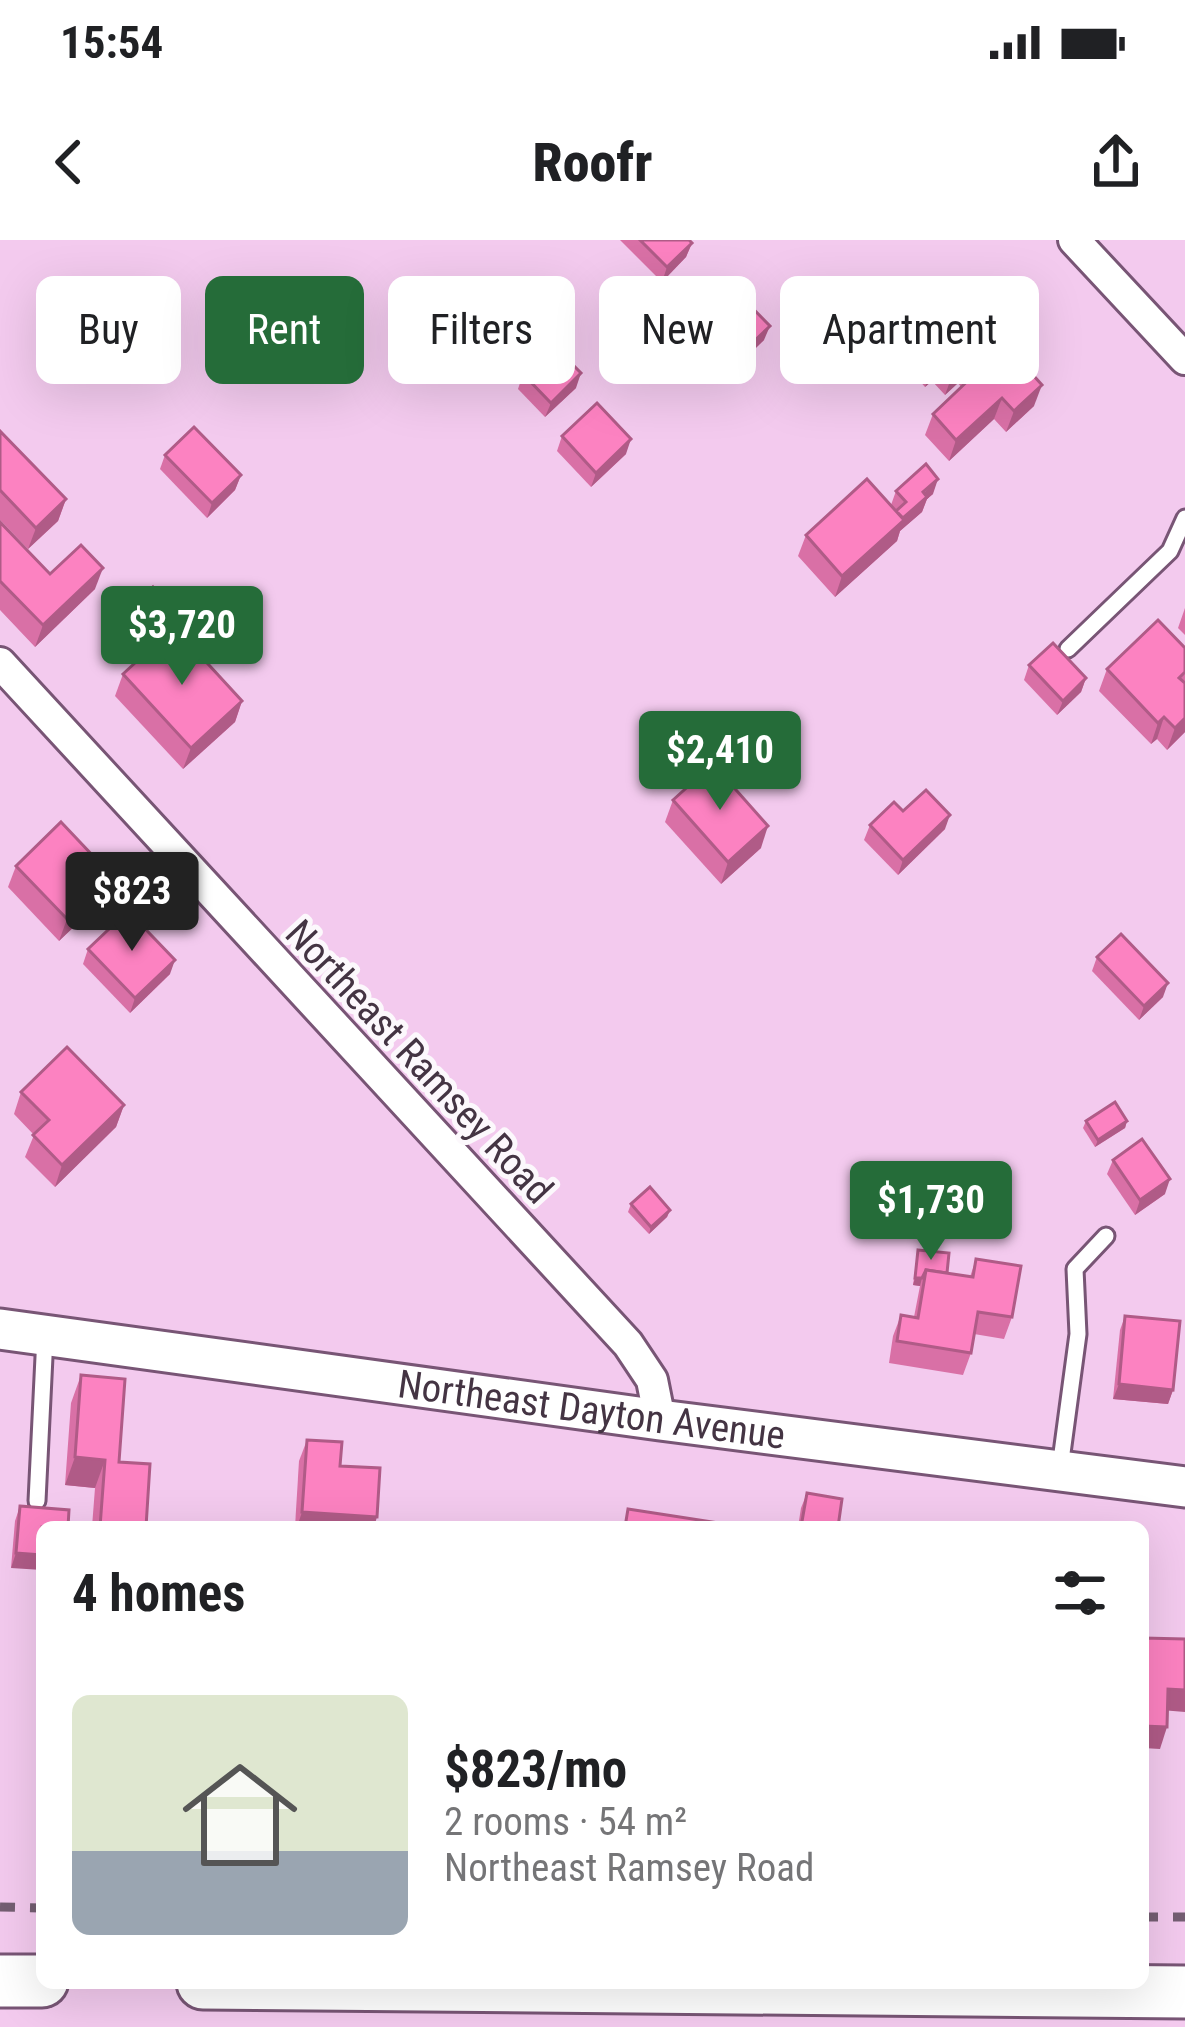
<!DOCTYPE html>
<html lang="en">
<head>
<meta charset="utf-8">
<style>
	:root { --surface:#fff; --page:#f6f6f6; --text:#202124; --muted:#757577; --accent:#256c39 }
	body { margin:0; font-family:"Roboto Condensed",sans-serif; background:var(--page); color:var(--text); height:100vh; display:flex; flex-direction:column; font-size:45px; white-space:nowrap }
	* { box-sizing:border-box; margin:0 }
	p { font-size:39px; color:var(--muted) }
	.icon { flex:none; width:66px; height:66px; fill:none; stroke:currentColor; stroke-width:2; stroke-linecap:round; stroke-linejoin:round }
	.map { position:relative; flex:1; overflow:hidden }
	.drawer { position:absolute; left:36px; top:1281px; width:1113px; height:468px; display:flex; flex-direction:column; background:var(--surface); border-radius:18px; box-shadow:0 12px 48px #0002 }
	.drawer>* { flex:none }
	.banner { position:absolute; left:36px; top:36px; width:1113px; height:108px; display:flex; gap:24px }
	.price { position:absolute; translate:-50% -102px; padding:0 27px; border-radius:12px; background:var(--accent); color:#fff; font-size:39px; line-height:78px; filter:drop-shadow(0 3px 6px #0008) }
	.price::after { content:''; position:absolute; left:50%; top:72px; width:36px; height:27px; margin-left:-18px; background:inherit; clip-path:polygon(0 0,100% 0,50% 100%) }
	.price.active { background:#222; color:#fff }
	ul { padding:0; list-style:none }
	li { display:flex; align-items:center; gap:36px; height:300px; padding:0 36px }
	li span { display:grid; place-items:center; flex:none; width:336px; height:240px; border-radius:18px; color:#555 }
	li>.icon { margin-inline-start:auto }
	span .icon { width:144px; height:144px; fill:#fffc; stroke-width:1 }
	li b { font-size:51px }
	h2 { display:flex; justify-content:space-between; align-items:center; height:144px; padding:0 36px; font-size:51px }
	.pill { padding:0 42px; border-radius:18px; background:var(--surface); box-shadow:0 12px 48px #0002; font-size:42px; line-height:108px }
	.pill.active { background:var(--accent); color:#fff }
	.status { display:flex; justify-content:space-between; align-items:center; height:84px; padding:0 60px; background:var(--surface); direction:ltr }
	.status svg { height:33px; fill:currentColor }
	header { display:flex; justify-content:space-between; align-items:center; height:156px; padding:0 36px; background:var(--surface); font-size:54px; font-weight:800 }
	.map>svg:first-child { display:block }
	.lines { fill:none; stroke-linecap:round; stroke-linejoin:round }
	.service-casing { stroke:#785575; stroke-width:21 }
	.minor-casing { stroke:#785575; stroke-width:36 }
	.tertiary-casing { stroke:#785575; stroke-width:45 }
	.primary-casing { stroke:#785575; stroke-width:57 }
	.service { stroke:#fff; stroke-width:15 }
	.minor { stroke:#fff; stroke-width:30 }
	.tertiary { stroke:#fff; stroke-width:39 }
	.primary { stroke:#fff; stroke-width:51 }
	.rail { stroke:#745e72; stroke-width:9; stroke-dasharray:15 15; stroke-linecap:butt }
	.wall { fill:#d970a6 }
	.shaded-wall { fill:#b05b87 }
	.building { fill:#fc82c1; stroke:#b05b87; stroke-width:3 }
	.labels { text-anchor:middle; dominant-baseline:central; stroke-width:10; stroke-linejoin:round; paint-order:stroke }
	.street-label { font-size:39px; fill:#443443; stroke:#fcf8fc }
</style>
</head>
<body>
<div class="status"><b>15:54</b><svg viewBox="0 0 49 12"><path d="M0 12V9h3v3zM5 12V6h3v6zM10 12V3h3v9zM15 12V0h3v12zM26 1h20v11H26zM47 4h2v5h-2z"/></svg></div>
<header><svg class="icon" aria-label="back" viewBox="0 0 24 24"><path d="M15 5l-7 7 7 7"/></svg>Roofr<svg class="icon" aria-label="share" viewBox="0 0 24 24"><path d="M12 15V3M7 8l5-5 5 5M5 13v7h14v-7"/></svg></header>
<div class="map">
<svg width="1185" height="1787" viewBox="0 0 1185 1787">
	<rect width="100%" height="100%" fill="#f3caee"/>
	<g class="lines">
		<defs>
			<g id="service">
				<path d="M1068,409L1170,311L1185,278"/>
				<path d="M1060,1228L1078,1094L1075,1029L1106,996"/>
				<path d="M37,1261L45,1096"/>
			</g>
			<g id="minor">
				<path d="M1074,0L1185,119"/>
				<path d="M0,423L628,1104L652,1140L660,1180"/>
			</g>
			<g id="tertiary">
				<path id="s1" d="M0,1089L660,1180L1185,1247"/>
			</g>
			<g id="primary">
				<path d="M0,1741H42"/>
				<path d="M203,1743L1185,1752"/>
			</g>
		</defs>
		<use href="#service" class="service-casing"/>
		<use href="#minor" class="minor-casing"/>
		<use href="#tertiary" class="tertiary-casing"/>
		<use href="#primary" class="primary-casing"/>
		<use href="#service" class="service"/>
		<use href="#minor" class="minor"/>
		<use href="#tertiary" class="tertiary"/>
		<use href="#primary" class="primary"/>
		<g class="rail">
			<path d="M0,1667L42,1668"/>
			<path d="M1143,1677H1185"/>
		</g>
	</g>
	<g class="wall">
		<path d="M620,0H689L692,3L686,17L662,42Z"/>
		<path d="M685,77L764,100L725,138L679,91Z"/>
		<path d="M896,85L947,105L992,92L1013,95L1008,108L1034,166L1006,192L994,179L949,221L925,195L933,174L961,147L958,143L945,155L932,141L925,147L889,106Z"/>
		<path d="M523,134L576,148L545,177L518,149Z"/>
		<path d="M0,191L66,259L58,281L28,309L0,280Z"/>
		<path d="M562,196L626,214L591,247L557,211Z"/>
		<path d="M165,215L241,235L235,250L207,278L160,229Z"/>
		<path d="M896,251L933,254L927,259L922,272L900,291L897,301L835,357L798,316L806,295L891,265Z"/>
		<path d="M0,282L50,334L95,349L35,407L0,370Z"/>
		<path d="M1185,368V395L1178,388Z"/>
		<path d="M114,385H171L132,423L109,399Z"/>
		<path d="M1185,408V492L1167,510L1157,499L1151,504L1099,451L1107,429Z"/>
		<path d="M1029,425L1086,438L1081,452L1057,475L1024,440Z"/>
		<path d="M123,434L242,461L235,482L183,529L115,456Z"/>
		<path d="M673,560L761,608L721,644L665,582Z"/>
		<path d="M903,571L945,589L898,635L864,600L870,585Z"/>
		<path d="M16,626L112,636L104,658L59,701L8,647Z"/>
		<path d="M88,709L170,734L130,773L83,724Z"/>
		<path d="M1097,717L1163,757L1139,780L1092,731Z"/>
		<path d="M21,852L124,865L116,887L55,947L25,917L34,895L14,874Z"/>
		<path d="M1086,881H1127L1125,888L1095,907L1083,888Z"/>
		<path d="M1113,920L1165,954L1135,975L1107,934Z"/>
		<path d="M631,964L670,970L667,977L649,994L628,972Z"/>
		<path d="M918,1010L947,1033L970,1037L976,1019L1012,1077L1004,1099L974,1094L971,1113L963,1135L889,1123L893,1096L901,1075L914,1077L920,1046L913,1045Z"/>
		<path d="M1125,1076L1173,1150L1168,1164L1113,1159L1120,1090Z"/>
		<path d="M81,1135L119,1222L146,1287H92L95,1248L65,1245L71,1163Z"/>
		<path d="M307,1200L340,1226L374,1287H295L299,1221Z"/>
		<path d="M807,1253L838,1287H798L801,1268Z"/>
		<path d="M20,1266L69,1270L11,1328L15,1281Z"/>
	</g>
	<g class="shaded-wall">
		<path d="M692,3L686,17L662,42L667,27Z"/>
		<path d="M770,86L764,100L725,138L730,124Z"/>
		<path d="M940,119L932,141L925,147L933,125Z"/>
		<path d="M965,122L958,143L945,155L953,133Z"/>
		<path d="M581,133L576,148L545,177L551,163Z"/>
		<path d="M1042,145L1034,166L1006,192L1014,171Z"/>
		<path d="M1002,158L994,179L949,221L956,200Z"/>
		<path d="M631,199L626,214L591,247L596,233Z"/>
		<path d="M241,235L235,250L207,278L212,263Z"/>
		<path d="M938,239L933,254L927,259L922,272L900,291L897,301L835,357L842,336Z"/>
		<path d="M66,259L58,281L28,309L36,288Z"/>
		<path d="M103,328L95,349L35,407L43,385Z"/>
		<path d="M176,371L171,385L132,423L137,409Z"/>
		<path d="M1086,438L1081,452L1057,475L1063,461Z"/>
		<path d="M242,461L235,482L183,529L191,508Z"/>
		<path d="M1164,477L1157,499L1151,504L1158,483Z"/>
		<path d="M1185,478V492L1167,510L1175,488Z"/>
		<path d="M950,575L945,589L898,635L903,620Z"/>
		<path d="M768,586L761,608L721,644L728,622Z"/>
		<path d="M112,636L104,658L59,701L67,679Z"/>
		<path d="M175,720L170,734L130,773L135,758Z"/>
		<path d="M1168,743L1163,757L1139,780L1144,766Z"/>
		<path d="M124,865L116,887L55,947L62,925Z"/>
		<path d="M1127,881L1125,888L1095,907L1098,900Z"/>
		<path d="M1170,939L1165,954L1135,975L1140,960Z"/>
		<path d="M670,970L667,977L649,994L651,987Z"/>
		<path d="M915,1038H922L920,1046L913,1045Z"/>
		<path d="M1119,1144L1173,1150L1168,1164L1113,1159Z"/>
		<path d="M75,1217L105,1220L95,1248L65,1245Z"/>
		<path d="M302,1272L377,1277L374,1287H297Z"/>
		<path d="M16,1313L42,1315V1330L11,1328Z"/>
		<path d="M1168,1449L1185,1450V1472L1161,1470Z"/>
		<path d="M1143,1486L1167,1487L1160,1509L1143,1508Z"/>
	</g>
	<g class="building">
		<path d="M640,0H689L692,3L667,27Z"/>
		<path d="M724,39L770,86L730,124L685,77Z"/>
		<path d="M914,68L947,105L978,77L992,92L1002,83L1013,95L1004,103L1042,145L1014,171L1002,158L956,200L933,174L976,133L965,122L953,133L940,119L933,125L896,85Z"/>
		<path d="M553,105L581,133L551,163L523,134Z"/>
		<path d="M597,163L631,199L596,233L562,196Z"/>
		<path d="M194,187L241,235L212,263L165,215Z"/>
		<path d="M0,191L66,259L36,288L0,250Z"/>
		<path d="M926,224L938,239L923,252L927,257L903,278L896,271L906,262L896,251Z"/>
		<path d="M867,239L904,280L842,336L806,295Z"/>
		<path d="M0,282L50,334L81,305L103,328L43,385L0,341Z"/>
		<path d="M153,347L176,371L137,409L114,385Z"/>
		<path d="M1158,380L1185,408V432L1179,438L1185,443V478L1175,488L1164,477L1158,483L1107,429Z"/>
		<path d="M174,387L242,461L191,508L123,434Z"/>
		<path d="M1053,403L1086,438L1063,461L1029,425Z"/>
		<path d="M713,524L768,586L728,622L673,560Z"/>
		<path d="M926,550L950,575L903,620L870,585L894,562L903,571Z"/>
		<path d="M61,582L112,636L67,679L16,626Z"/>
		<path d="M128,671L175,720L135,758L88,709Z"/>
		<path d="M1121,694L1168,743L1144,766L1097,717Z"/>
		<path d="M67,807L124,865L62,925L33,895L49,880L21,852Z"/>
		<path d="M1115,862L1127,881L1098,900L1086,881Z"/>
		<path d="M1142,899L1170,939L1140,960L1113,920Z"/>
		<path d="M650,947L670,970L651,987L631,964Z"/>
		<path d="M918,1010L949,1013L947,1033L926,1030L922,1038H915Z"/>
		<path d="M976,1019L1021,1026L1012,1077L978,1072L971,1113L897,1101L901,1075L918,1078L926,1030L973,1037Z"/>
		<path d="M1125,1076L1180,1081L1173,1150L1119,1144Z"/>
		<path d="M81,1135L125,1139L119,1222L150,1224L146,1287H100L105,1220L75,1217Z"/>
		<path d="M307,1200L342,1202L340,1226L380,1228L377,1277L302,1272Z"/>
		<path d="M807,1253L842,1259L838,1287H801Z"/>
		<path d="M20,1266L69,1270L68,1287H42V1315L16,1313Z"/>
		<path d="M628,1269L738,1286L625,1287Z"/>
		<path d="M849,1284L886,1285V1287H849Z"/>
		<path d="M1143,1398L1185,1399V1450L1168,1449L1167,1487L1143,1486Z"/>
	</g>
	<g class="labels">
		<g class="street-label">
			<text transform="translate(419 822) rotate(47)">Northeast Ramsey Road</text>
			<text stroke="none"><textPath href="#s1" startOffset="597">Northeast Dayton Avenue</textPath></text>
		</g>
	</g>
</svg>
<b class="price" style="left:182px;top:448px">$3,720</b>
<b class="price" style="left:720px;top:573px">$2,410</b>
<b class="price active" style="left:132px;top:714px">$823</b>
<b class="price" style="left:931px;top:1023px">$1,730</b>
<div class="banner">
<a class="pill">Buy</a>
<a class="pill active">Rent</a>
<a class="pill">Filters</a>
<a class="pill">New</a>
<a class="pill">Apartment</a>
</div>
<section class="drawer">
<h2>4 homes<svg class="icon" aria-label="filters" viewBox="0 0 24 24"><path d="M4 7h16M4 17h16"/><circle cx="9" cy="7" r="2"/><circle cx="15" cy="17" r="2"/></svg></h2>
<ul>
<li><span style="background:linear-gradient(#dfe7d0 65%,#9aa5b1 0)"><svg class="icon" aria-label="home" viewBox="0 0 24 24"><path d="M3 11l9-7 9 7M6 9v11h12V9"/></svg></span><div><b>$823/mo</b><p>2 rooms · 54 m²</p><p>Northeast Ramsey Road</p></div></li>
</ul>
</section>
</div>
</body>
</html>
